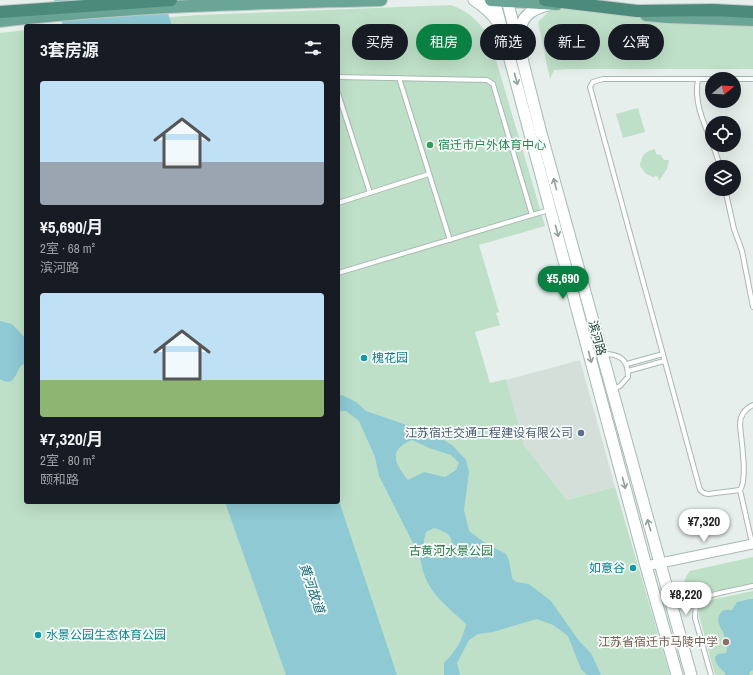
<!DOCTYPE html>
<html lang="zh">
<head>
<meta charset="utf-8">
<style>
	:root { --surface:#171b24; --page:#20242c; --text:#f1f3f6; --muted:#9ea1a6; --accent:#0b8043 }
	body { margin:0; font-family:"Archivo Narrow","Noto Sans SC",sans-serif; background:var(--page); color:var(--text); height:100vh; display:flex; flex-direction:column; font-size:15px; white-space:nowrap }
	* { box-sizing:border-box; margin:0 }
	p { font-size:13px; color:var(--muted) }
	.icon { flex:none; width:22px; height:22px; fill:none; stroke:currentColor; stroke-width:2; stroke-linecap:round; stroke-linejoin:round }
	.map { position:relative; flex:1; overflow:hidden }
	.panel { position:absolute; left:24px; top:24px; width:316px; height:480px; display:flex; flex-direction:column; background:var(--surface); border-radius:4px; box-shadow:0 4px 16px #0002 }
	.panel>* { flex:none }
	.top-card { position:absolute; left:352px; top:24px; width:341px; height:36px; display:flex; gap:8px }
	.needle { width:26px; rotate:72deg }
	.tools { position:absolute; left:705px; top:72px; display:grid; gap:8px }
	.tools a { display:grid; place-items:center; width:36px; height:36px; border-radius:50%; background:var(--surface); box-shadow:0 4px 16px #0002; font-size:20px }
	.price { position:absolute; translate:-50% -34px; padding:0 9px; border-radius:14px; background:#fff; color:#222; font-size:13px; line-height:26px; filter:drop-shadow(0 1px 2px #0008) }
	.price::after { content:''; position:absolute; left:50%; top:24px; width:12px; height:9px; margin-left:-6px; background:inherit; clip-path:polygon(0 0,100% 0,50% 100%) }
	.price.current { background:var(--accent); color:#fff }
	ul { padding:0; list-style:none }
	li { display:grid; align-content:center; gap:8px; height:212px; padding:0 16px }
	li span { display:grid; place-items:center; height:124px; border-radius:4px; color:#555 }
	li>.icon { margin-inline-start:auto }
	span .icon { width:72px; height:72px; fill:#fffc; stroke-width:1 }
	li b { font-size:17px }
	h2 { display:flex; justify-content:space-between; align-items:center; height:48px; padding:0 16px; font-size:17px }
	.chip { padding:0 14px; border-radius:18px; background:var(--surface); box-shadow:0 4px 16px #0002; font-size:14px; line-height:36px }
	.chip.current { background:var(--accent); color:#fff }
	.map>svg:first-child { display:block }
	.built { fill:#d4dfda }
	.green { fill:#bfe0c8 }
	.water { fill:#8ec9d4; fill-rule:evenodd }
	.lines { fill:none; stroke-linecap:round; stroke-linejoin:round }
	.service-casing { stroke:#a8b8b2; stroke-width:6 }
	.tertiary-casing { stroke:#a8b8b2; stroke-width:11 }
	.secondary-casing { stroke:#a4bbb3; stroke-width:13 }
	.primary-casing { stroke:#c2cac8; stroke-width:14 }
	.trunk-casing { stroke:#c2cac8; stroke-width:14 }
	.service { stroke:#fff; stroke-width:4 }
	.tertiary { stroke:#fff; stroke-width:9 }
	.secondary { stroke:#fff; stroke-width:11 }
	.primary { stroke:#6aa596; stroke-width:12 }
	.trunk { stroke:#4c8a7c; stroke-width:12 }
	.oneway { stroke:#92a09c }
	.leisure-dot { fill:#2e9e5b; stroke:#f7fbf9; stroke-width:1.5 }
	.culture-dot { fill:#0f9aa8; stroke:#f7fbf9; stroke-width:1.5 }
	.service-dot { fill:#5c6f8a; stroke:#f7fbf9; stroke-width:1.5 }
	.education-dot { fill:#8d6e63; stroke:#f7fbf9; stroke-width:1.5 }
	.labels { text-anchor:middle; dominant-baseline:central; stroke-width:3.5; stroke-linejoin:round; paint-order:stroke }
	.leisure-label { font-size:12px; fill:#27864d; stroke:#f7fbf9; text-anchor:start }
	.street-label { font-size:12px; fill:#24423a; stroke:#f7fbf9 }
	.culture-label { font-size:12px; fill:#0d838f; stroke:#f7fbf9; text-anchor:start }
	.service-label { font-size:12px; fill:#4e5e75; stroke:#f7fbf9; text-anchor:end }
	.park-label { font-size:12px; fill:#2d7a4b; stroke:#f7fbf9 }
	.education-label { font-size:12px; fill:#785e54; stroke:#f7fbf9; text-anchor:end }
	.water-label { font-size:13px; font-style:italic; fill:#1c6f80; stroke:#f7fbf9 }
</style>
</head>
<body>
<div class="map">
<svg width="753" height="675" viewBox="0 0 753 675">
	<rect width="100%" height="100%" fill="#e6efeb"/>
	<path class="built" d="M580,360L615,487L567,500L524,445L506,380Z"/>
	<g class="green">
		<path d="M451,5C470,12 483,24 491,43L545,226L479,245L499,312L496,313L500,325L475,332L490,383L506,379L524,445L567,500L615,487L670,675H0V33L26,30V502H338V26H58L198,15Z"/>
		<path d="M556,9L753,12V69H569L554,70L550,79L538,22L548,12Z"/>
		<path d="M638,108L645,132L623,138L616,114Z"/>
		<path d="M655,149L656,154L661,155L664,160H669L667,169L659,181L658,177L656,176L653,177L646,174L640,166C641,156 645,151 655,149Z"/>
		<path d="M753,557V583L697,596L693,600L690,609C686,594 679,584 690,571Z"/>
		<path d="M753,591V675H715L699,615V607L705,601Z"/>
	</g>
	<g class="water">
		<path d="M54,0H164L172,26H63Z"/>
		<path d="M0,321L12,324L26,339V369L23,364C15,370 16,389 0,379Z"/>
		<path d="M342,395L356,402L366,411L433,434L452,445L466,460L469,472L464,510L469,531L485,543L506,554L509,560L512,578L516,582L529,584L551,601L579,641L591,653L601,675H587L581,669L568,636L553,625L537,619L493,632L478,634L469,640L457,663L460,675H444V663C455,652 463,640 466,624C443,602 425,592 420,557L379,476L375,457L359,421L346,411H338V396ZM412,440L429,448L451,455L459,463L456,470L445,477L424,472L408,480C395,464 387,450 412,440ZM434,528C449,533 453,535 452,551L443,558H430L424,552V540L426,532Z"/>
		<path d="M338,498L397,675H286L225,502H338Z"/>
		<path d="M750,599H753V670L750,672L749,675H726C722,668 715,666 715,657L718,654L726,653C728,647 727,646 725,641C723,638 725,635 723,632C718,624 715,616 724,610H732L737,602Z"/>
	</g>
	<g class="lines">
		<defs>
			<g id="service">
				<path d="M338,77L487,80L493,84L532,215"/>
				<path d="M399,78L450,240"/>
				<path d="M698,79C692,111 713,137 720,167"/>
				<path d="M712,79H603L593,82L590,87L700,490L704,493L708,494L740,490"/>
				<path d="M722,79H753"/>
				<path d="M338,93L370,193"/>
				<path d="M725,189L734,229L742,251L753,307"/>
				<path d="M338,203L429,174"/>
				<path d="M338,273L549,210"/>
				<path d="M603,354C620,354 628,359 628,377L620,386L614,389"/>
				<path d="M627,364L663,354"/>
				<path d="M628,371L664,361"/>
				<path d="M752,543L740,490C748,479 741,439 740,425C740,415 744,409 753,405"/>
				<path d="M711,675L695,618L696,603C704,594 740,589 753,586"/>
			</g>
			<path id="tertiary" d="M646,566L753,544"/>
			<g id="secondary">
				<path d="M474,0C484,6 491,13 498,22"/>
				<path d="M494,0L646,566L677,675"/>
				<path d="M507,0L541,133L691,675"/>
				<path d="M523,40C522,37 520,31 521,27C523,14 537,7 548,5"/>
			</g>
			<g id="primary">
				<path d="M491,0L557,4"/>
				<path d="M646,15L668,17L753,20"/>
				<path d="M0,21C127,6 254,3 381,0"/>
			</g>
			<g id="trunk">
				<path d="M545,0L637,11L713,10L753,12"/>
				<path d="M0,12L171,0"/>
			</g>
		</defs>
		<use href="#service" class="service-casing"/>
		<use href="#tertiary" class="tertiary-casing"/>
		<use href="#secondary" class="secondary-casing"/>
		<use href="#primary" class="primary-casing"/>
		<use href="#trunk" class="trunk-casing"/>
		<use href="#service" class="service"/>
		<use href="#tertiary" class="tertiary"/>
		<use href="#secondary" class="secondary"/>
		<use href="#primary" class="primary"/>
		<use href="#trunk" class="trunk"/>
	</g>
	<defs><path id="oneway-shaft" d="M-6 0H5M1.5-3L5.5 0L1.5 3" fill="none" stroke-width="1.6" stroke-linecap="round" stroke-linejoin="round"/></defs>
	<g class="oneway">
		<use href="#oneway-shaft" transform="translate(516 79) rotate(75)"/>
		<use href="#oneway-shaft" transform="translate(555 184) rotate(-105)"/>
		<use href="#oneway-shaft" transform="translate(557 231) rotate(75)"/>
		<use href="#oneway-shaft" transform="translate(590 357) rotate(75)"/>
		<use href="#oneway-shaft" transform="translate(624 483) rotate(75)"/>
		<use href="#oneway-shaft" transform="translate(649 525) rotate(-106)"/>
	</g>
	<circle class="leisure-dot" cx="430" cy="145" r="4"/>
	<g class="culture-dot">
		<circle cx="364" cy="358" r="4"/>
		<circle cx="633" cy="568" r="4"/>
		<circle cx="38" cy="635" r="4"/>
	</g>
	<circle class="service-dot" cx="581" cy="433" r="4"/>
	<circle class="education-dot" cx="726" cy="642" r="4"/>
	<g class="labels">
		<g class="leisure-label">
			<text x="438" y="145">宿迁市户外体育中心</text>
		</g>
		<g class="street-label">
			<text transform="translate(597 338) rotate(75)">滨河路</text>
		</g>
		<g class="culture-label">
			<text x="372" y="358">槐花园</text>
			<text x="625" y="568" text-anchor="end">如意谷</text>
			<text x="46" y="635">水景公园生态体育公园</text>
		</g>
		<g class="service-label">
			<text x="573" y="433">江苏宿迁交通工程建设有限公司</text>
		</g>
		<g class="park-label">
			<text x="451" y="551">古黄河水景公园</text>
		</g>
		<g class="education-label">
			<text x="718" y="642">江苏省宿迁市马陵中学</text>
		</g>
		<g class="water-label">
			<text transform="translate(312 588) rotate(71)">黄河故道</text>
		</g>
	</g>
</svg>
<div class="tools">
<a><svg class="needle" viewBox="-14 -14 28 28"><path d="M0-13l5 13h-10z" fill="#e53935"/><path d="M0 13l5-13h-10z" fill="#9ea1a6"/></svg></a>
<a><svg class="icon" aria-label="locate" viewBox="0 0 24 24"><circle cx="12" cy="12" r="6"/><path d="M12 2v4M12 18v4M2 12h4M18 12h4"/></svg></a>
<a><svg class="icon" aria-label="layers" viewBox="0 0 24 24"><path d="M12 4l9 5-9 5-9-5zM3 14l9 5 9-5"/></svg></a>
</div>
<b class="price current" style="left:563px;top:300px">¥5,690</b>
<b class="price" style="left:704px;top:543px">¥7,320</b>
<b class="price" style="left:686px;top:616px">¥8,220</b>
<div class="top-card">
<a class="chip">买房</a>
<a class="chip current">租房</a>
<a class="chip">筛选</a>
<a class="chip">新上</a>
<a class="chip">公寓</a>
</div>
<section class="panel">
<h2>3套房源<svg class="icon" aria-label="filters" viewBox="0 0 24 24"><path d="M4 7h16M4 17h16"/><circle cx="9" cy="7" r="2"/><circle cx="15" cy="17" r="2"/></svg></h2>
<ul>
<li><span style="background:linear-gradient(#bfe0f5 65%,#9aa5b1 0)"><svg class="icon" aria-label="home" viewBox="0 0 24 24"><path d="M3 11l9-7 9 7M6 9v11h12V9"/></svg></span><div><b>¥5,690/月</b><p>2室 · 68 m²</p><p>滨河路</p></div></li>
<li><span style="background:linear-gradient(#bfe0f5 70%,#8fb573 0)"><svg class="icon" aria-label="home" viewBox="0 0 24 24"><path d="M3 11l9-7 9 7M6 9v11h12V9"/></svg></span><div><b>¥7,320/月</b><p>2室 · 80 m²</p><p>颐和路</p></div></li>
</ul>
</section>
</div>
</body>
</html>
